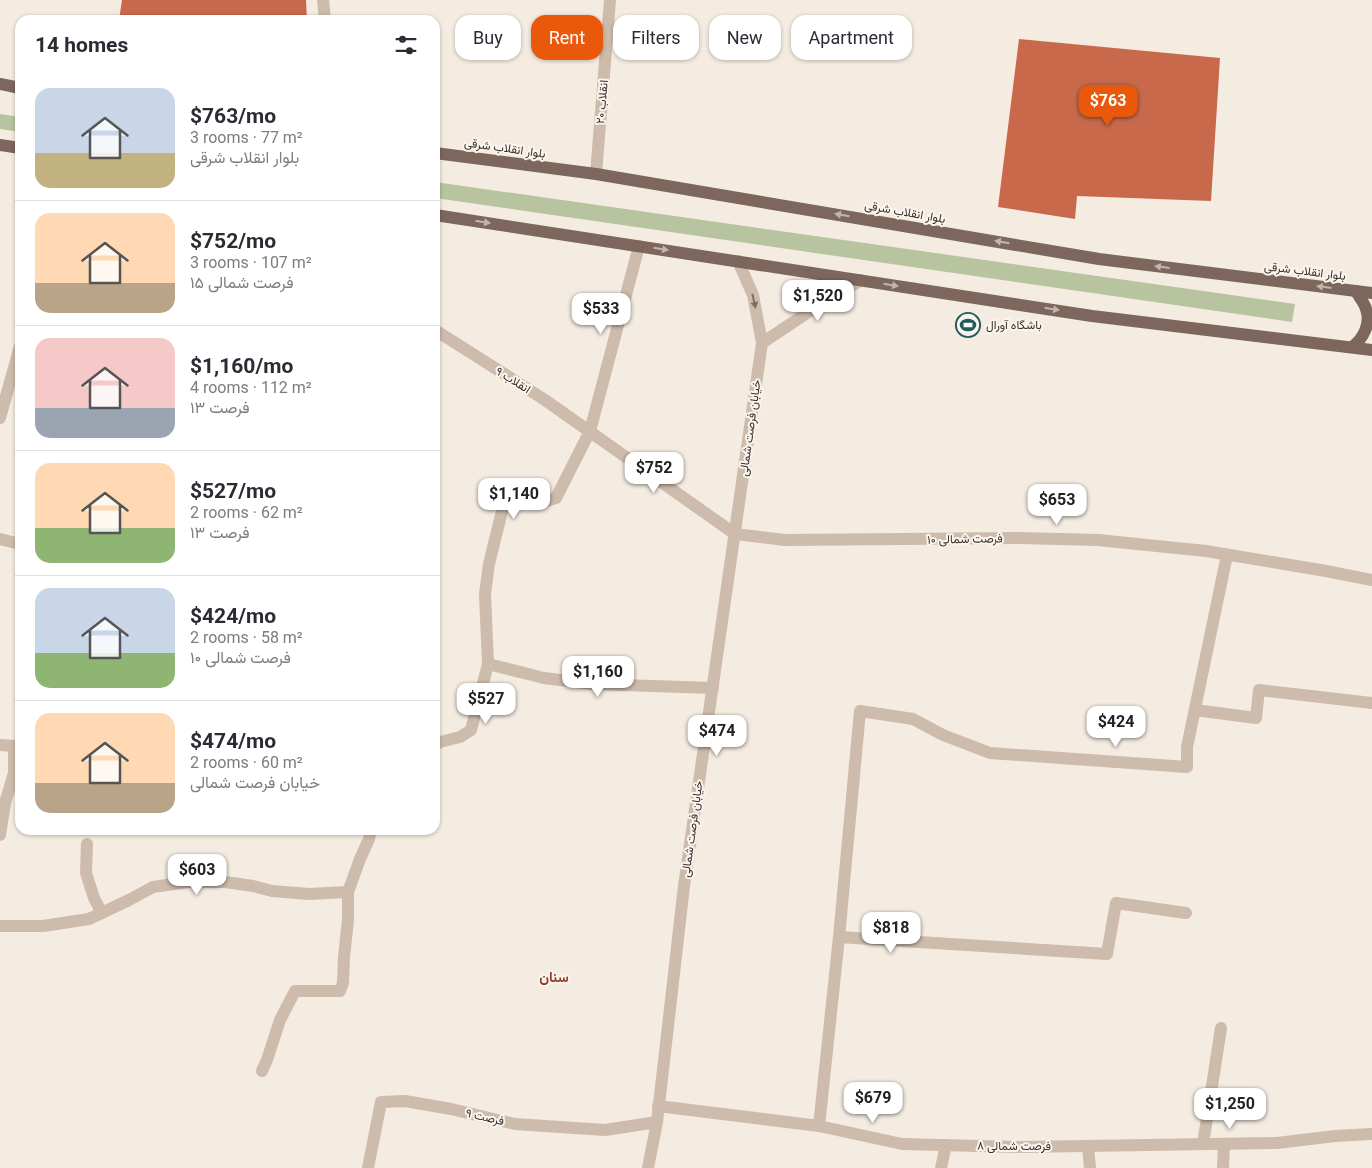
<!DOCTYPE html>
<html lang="en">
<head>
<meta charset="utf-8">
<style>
	:root { --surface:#fff; --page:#f7f7f7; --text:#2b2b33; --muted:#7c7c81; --line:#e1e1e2; --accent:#ea580c }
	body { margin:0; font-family:Roboto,Vazirmatn,sans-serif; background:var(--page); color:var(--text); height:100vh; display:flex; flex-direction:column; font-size:19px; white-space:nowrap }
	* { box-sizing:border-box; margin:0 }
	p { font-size:16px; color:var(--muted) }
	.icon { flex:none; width:28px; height:28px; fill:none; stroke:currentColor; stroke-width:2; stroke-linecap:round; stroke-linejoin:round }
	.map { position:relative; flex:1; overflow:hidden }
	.side { position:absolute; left:15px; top:15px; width:425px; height:820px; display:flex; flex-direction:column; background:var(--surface); border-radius:15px; box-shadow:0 1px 4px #0004 }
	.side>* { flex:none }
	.hud { position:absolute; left:455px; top:15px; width:475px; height:45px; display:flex; gap:10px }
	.price { position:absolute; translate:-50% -42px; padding:0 11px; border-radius:10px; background:#fff; color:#222; font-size:16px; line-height:32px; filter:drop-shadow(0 1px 2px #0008) }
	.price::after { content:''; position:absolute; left:50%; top:30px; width:15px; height:11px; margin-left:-8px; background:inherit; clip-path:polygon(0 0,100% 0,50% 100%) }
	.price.selected { background:var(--accent); color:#fff }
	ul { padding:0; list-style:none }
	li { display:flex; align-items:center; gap:15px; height:125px; padding:0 20px }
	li+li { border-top:1px solid var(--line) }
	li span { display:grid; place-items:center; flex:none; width:140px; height:100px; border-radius:15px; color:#555 }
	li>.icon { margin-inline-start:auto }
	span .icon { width:60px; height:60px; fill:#fffc; stroke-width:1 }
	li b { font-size:21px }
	h2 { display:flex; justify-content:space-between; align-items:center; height:60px; padding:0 20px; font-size:21px }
	.pill { padding:0 18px; border-radius:15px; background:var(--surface); box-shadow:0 1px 4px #0004; font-size:18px; line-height:45px }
	.pill.selected { background:var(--accent); color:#fff }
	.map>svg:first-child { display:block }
	.green { fill:#b8c4a0 }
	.building { fill:#c8694b }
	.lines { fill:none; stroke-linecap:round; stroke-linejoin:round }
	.minor { stroke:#cdbbac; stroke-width:12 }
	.major { stroke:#7d675c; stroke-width:12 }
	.oneway { fill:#c2b5ac }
	.oneway2 { fill:#7d6f65 }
	.labels { text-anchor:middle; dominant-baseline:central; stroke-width:4; stroke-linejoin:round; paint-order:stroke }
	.street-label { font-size:12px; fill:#3b302b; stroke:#fbf5ee }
	.poi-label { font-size:12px; fill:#3b302b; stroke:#fbf5ee; text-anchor:start }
	.neighbourhood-label { font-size:14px; font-weight:bold; fill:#8c3b22; stroke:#fbf5ee }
</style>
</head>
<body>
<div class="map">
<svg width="1372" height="1168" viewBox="0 0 1372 1168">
	<rect width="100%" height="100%" fill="#f4ebe1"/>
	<g class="green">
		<path d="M0,114L20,117V132L0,129Z"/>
		<path d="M435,182L1295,304L1292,322L435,198Z"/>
	</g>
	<g class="building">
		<path d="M122,0H306L307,20H119Z"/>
		<path d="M1019,39L1220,58L1211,201L1077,196L1075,219L998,207Z"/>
	</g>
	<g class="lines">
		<g class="minor">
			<path d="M323,0L325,20"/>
			<path d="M596,174L610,0"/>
			<path d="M435,330L545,400L735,534L785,540L1019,538L1098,540L1206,551L1326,571L1372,580"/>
			<path d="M762,343L813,309L861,280"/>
			<path d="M0,418L20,346"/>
			<path d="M0,539L20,544"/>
			<path d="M488,664L544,678L592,684L713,688"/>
			<path d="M1195,710L1256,718L1259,690L1372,703"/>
			<path d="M0,745L14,746V773L5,803L0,835"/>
			<path d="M435,745L440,742L460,737L471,730L488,664L485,594L489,564L503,507L515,488L546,501L556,498L590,431L639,246"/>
			<path d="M87,844L86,873L94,898L102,913"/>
			<path d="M0,926H43L89,919L129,900L153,887L188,882H225L253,886L272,891L309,894L348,892L360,859L369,839L371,830"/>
			<path d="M839,937L860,711L913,719L943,735L990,753L1187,767V747L1227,555"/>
			<path d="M262,1071L267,1060L280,1020L295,991H340L343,983L344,957L348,920V892"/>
			<path d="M658,1106L819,1126L902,1144L1022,1147L1277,1143L1335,1136L1372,1134"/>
			<path d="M819,1126L839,937L1107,954L1116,903L1186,913"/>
			<path d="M1203,1144L1221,1028"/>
			<path d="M1088,1146L1090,1168"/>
			<path d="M368,1168L381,1102L405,1101L451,1109L515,1124L605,1130L657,1122"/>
			<path d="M648,1168L657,1122L684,886L762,343L753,295L738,261"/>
			<path d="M941,1168L946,1145"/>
			<path d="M1223,1168L1224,1144"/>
		</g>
		<g class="major">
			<path d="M0,84L20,88"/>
			<path d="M0,145L20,148"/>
			<path d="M435,153L596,174L1099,259L1372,293"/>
			<path d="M435,215L1092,316L1372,350"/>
			<path d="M1352,347C1364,338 1371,323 1366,309C1364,302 1359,297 1356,291"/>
		</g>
	</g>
	<defs><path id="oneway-solid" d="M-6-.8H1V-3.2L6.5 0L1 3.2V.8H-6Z" transform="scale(1.25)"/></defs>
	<g class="oneway">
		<use href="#oneway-solid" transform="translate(842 215) rotate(-170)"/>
		<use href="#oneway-solid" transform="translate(483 222) rotate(9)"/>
		<use href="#oneway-solid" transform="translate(1002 242) rotate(-170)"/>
		<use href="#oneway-solid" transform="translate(661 249) rotate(9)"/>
		<use href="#oneway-solid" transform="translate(1162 267) rotate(-173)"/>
		<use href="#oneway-solid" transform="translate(891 285) rotate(9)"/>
		<use href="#oneway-solid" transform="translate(1324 287) rotate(-173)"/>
		<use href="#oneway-solid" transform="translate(1052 309) rotate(9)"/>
	</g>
	<use class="oneway2" href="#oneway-solid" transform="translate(754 301) rotate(77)"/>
	<defs>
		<symbol id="stadium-ring" viewBox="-11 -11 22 22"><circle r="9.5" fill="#fbf5ee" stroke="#1f5a5e" stroke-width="1.5"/><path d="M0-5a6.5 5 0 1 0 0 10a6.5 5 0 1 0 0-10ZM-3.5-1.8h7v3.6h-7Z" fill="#1f5a5e"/></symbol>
	</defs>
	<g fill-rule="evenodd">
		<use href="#stadium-ring" x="954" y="311" width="28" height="28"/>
	</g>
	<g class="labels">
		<g class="street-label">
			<text transform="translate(602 102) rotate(-85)">انقلاب ۲۰</text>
			<text transform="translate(505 148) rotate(8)">بلوار انقلاب شرقی</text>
			<text transform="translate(905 212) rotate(10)">بلوار انقلاب شرقی</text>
			<text transform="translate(1305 271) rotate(7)">بلوار انقلاب شرقی</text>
			<text transform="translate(513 380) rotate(32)">انقلاب ۹</text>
			<text transform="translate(750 428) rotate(-82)">خیابان فرصت شمالی</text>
			<text transform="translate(965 539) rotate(-1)">فرصت شمالی ۱۰</text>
			<text transform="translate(692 829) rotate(-82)">خیابان فرصت شمالی</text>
			<text transform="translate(485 1117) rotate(13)">فرصت ۹</text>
			<text x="1014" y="1146">فرصت شمالی ۸</text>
		</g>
		<g class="poi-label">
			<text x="986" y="325">باشگاه آورال</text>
		</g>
		<g class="neighbourhood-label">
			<text x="554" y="977">سنان</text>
		</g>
	</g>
</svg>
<b class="price selected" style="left:1108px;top:127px">$763</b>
<b class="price" style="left:818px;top:322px">$1,520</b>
<b class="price" style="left:601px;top:335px">$533</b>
<b class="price" style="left:654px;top:494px">$752</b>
<b class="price" style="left:514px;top:520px">$1,140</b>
<b class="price" style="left:1057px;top:526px">$653</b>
<b class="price" style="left:598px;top:698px">$1,160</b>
<b class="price" style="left:486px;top:725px">$527</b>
<b class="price" style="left:1116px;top:748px">$424</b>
<b class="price" style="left:717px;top:757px">$474</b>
<b class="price" style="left:197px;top:896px">$603</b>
<b class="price" style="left:891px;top:954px">$818</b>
<b class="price" style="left:873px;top:1124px">$679</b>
<b class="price" style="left:1230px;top:1130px">$1,250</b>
<div class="hud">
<a class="pill">Buy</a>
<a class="pill selected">Rent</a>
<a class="pill">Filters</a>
<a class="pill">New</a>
<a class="pill">Apartment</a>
</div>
<section class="side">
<h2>14 homes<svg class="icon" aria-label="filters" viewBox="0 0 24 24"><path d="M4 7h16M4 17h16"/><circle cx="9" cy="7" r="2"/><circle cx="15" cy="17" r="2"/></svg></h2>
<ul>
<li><span style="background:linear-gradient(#c9d6e8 65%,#c2b280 0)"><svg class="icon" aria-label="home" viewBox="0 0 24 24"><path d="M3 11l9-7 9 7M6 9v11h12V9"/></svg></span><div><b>$763/mo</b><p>3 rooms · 77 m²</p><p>بلوار انقلاب شرقی</p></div></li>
<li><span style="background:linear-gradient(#ffd9b3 70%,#b9a48a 0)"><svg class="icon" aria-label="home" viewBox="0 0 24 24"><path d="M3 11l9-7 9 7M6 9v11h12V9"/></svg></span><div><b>$752/mo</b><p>3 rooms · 107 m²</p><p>فرصت شمالی ۱۵</p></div></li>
<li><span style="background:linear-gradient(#f6c9c9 70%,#9aa5b1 0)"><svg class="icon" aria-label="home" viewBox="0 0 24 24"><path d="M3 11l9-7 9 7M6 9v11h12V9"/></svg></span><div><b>$1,160/mo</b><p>4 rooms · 112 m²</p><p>فرصت ۱۳</p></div></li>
<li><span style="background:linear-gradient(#ffd9b3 65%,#8fb573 0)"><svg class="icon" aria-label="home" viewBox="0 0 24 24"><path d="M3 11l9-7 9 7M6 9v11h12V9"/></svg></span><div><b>$527/mo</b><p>2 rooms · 62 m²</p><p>فرصت ۱۳</p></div></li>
<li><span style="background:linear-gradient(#c9d6e8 65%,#8fb573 0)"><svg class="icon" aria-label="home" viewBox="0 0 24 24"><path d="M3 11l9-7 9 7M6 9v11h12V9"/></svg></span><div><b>$424/mo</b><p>2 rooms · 58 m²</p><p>فرصت شمالی ۱۰</p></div></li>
<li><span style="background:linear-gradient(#ffd9b3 70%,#b9a48a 0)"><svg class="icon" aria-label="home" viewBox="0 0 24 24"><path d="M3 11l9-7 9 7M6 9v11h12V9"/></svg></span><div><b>$474/mo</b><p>2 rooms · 60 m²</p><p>خیابان فرصت شمالی</p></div></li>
</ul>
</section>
</div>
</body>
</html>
